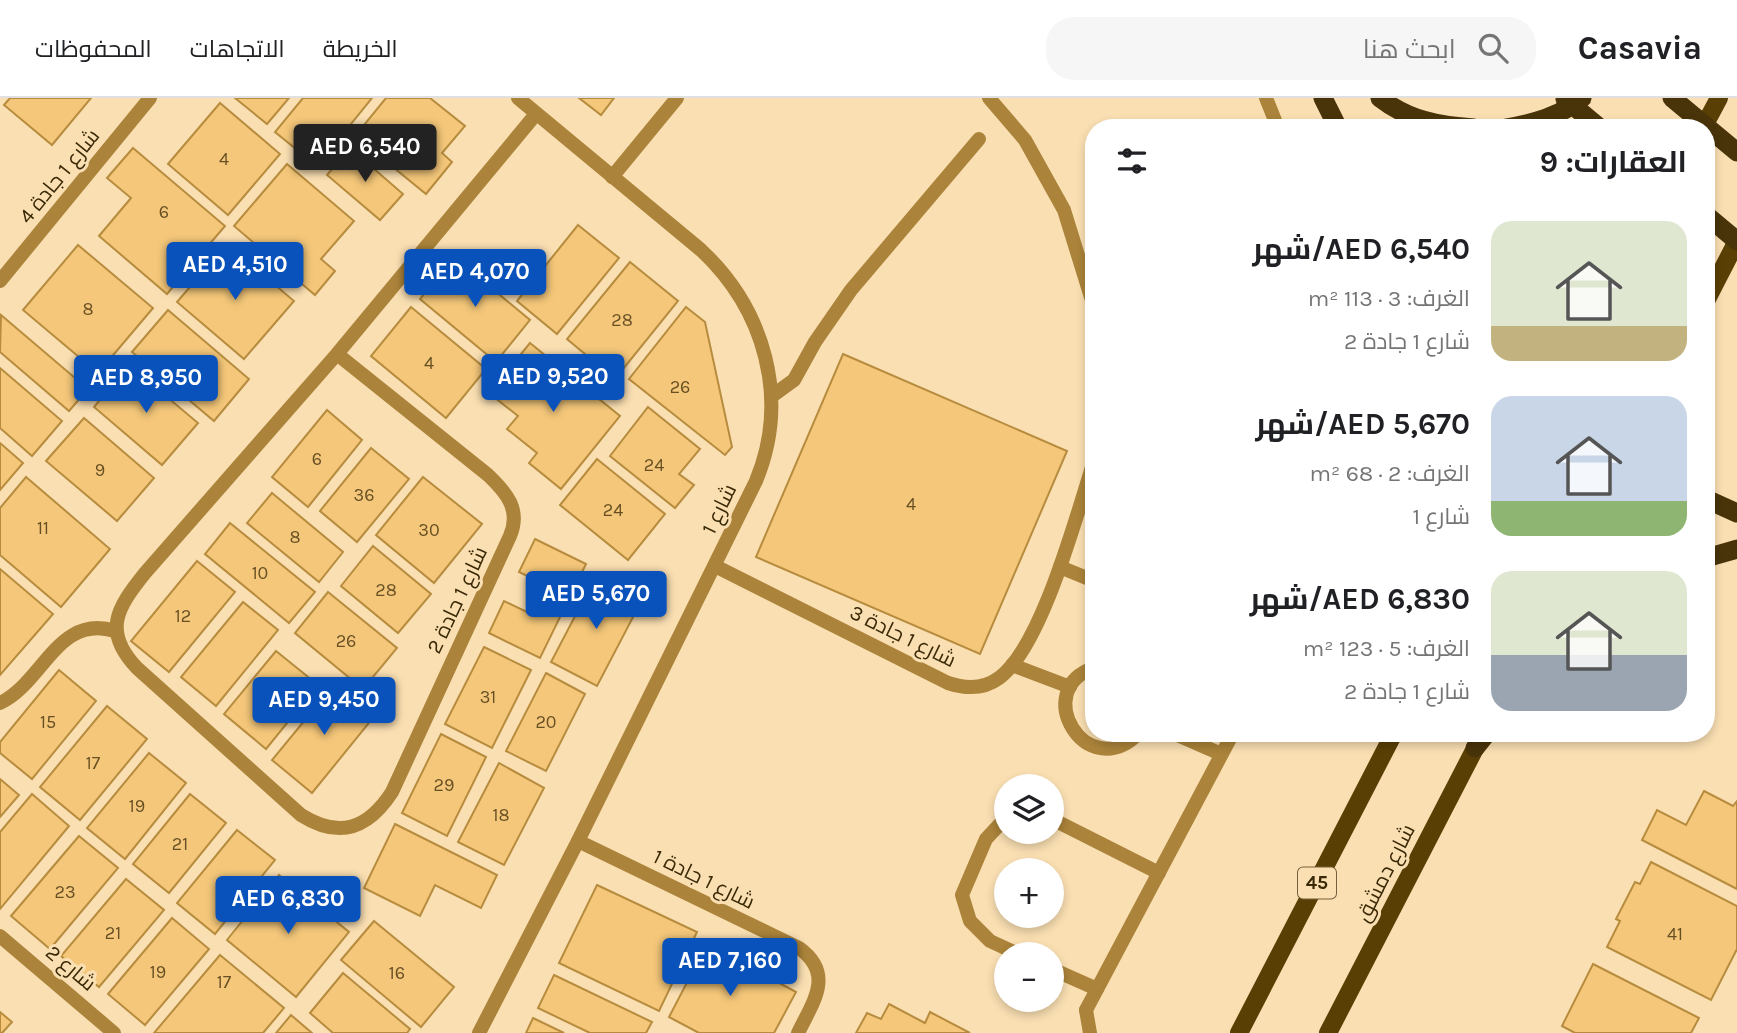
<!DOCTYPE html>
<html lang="ar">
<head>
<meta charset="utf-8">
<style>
	:root { --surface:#fff; --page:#f6f6f6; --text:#202124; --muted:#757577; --line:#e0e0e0; --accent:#0952bc }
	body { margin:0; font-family:Karla,Cairo,sans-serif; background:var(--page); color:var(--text); direction:rtl; height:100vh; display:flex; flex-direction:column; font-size:26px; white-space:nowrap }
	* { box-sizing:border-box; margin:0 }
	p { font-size:23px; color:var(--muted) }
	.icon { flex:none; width:38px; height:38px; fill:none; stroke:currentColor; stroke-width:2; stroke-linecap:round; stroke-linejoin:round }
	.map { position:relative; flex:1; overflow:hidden; direction:ltr }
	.drawer { position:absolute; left:1085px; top:21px; width:630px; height:623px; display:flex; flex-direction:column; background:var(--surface); border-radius:28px; box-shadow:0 4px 10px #0003; direction:rtl }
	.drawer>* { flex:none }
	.fabs { position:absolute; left:994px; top:676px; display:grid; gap:14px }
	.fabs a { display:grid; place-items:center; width:70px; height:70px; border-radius:50%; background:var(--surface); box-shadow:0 4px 10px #0003; font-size:35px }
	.price { position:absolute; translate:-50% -60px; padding:0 16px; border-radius:7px; background:var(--accent); color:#fff; font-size:23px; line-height:46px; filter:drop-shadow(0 2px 4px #0008) }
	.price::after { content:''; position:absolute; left:50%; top:42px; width:21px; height:16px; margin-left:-10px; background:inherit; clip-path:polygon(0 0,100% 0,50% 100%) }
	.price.on { background:#222; color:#fff }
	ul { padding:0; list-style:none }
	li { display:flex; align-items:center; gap:21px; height:175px; padding:0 28px }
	li span { display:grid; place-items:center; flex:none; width:196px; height:140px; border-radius:21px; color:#555 }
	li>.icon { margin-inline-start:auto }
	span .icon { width:84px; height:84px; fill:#fffc; stroke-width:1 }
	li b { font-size:30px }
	h2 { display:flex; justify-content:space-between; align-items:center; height:84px; padding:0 28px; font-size:30px }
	header { display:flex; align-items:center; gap:42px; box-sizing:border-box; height:98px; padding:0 35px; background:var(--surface); border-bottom:2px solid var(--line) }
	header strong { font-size:33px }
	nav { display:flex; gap:38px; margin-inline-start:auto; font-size:24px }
	.search { width:490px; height:63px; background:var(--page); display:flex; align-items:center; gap:18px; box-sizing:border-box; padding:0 24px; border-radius:28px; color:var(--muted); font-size:26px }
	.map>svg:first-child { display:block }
	.building { fill:#f4c77a; stroke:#b78c3e; stroke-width:2 }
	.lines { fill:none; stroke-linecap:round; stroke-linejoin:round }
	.service { stroke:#ab833a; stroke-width:14 }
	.minor { stroke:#ab833a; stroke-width:14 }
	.primary { stroke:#5a3f04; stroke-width:18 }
	.trunk { stroke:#49340a; stroke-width:19 }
	.labels { text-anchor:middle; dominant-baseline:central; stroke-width:6; stroke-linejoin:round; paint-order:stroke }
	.number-label { font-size:18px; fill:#685024 }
	.shield { fill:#fadfb2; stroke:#74603a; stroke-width:2 }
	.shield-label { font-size:19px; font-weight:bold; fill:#3a2907 }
	.street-label { font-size:21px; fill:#3a2907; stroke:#fadfb2 }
</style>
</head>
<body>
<header>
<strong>Casavia</strong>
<div class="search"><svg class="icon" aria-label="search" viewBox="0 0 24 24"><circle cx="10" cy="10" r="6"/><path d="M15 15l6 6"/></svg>ابحث هنا</div>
<nav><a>الخريطة</a><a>الاتجاهات</a><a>المحفوظات</a></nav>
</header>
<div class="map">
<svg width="1737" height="935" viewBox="0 0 1737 935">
	<rect width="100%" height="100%" fill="#fadfb2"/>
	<g class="building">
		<path d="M10,0H91L52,47L4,7Z"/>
		<path d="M235,0H289L267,26Z"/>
		<path d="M303,0H372L317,68L275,34Z"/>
		<path d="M386,0H430L465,28L442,55L452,64L426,96L355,38Z"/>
		<path d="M579,0H614L601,17Z"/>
		<path d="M220,5L280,56L228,117L168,66Z"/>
		<path d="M133,50L225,128L167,196L99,138L131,100L107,80Z"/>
		<path d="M350,50L403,96L380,122L327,77Z"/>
		<path d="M287,66L354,123L321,161L335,173L315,197L234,128Z"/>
		<path d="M578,127L619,160L557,236L517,203Z"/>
		<path d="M227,146L294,203L244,261L177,204Z"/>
		<path d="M78,147L153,210L98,275L23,212Z"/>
		<path d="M454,159L530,222L496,264L420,201Z"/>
		<path d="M630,164L678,203L615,281L567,241Z"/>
		<path d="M411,209L486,271L446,320L371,258Z"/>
		<path d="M686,209L705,224L732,349L725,357L629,281Z"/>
		<path d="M168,212L249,281L214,323L132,254Z"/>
		<path d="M1,217L88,291L69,313L0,254Z"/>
		<path d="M530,245L620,318L561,391L529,365L537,355L507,331L518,318L489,295Z"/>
		<path d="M843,256L1067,353L980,556L756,459Z"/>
		<path d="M129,267L198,325L162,367L94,309Z"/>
		<path d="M0,270L62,323L32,358L0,330Z"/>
		<path d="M648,309L700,351L679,376L694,387L675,410L610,358Z"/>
		<path d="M327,312L362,342L308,409L272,379Z"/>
		<path d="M84,320L154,380L117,423L46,363Z"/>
		<path d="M0,345L23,365L0,392Z"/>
		<path d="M371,350L409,381L357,444L320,413Z"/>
		<path d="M597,361L665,416L628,462L560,407Z"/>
		<path d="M26,379L110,451L61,509L0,457V410Z"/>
		<path d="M423,379L482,426L434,485L376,437Z"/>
		<path d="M272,395L343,454L319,484L247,425Z"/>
		<path d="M230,425L315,494L289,525L205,456Z"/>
		<path d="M535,441L586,466L540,560L489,535L504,503L531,516L546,487L519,474Z"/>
		<path d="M373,448L431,496L398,535L341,488Z"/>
		<path d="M197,463L235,494L169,574L131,543Z"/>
		<path d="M0,471L53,516L0,577Z"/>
		<path d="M596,478L642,502L597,588L551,564Z"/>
		<path d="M328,494L397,550L363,591L295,535Z"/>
		<path d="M243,504L278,532L216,608L181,579Z"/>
		<path d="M484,549L531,572L492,650L445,626Z"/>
		<path d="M276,553L318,587L266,651L224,616Z"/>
		<path d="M59,572L96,603L32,681L0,655V644Z"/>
		<path d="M546,575L585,596L546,673L506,653Z"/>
		<path d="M337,583L377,615L312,695L272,662Z"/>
		<path d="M107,608L147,641L80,722L40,689Z"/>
		<path d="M441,636L486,659L447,738L402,715Z"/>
		<path d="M149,655L186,685L125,761L87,730Z"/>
		<path d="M499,665L544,690L504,767L458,744Z"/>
		<path d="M0,681L19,697L0,719Z"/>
		<path d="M1704,693L1733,708L1737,703V791L1642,742L1657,712L1686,727Z"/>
		<path d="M32,696L69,728L0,811V734Z"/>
		<path d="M190,696L226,725L169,795L133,766Z"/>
		<path d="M395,726L497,777L481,810L435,787L420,818L364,790Z"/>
		<path d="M237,732L275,762L215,836L177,805Z"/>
		<path d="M79,738L118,770L50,851L11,818Z"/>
		<path d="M1651,764L1737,808V851L1711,902L1607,849L1620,823L1616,821L1635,784L1640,786Z"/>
		<path d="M279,777L349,834L296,899L227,842Z"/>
		<path d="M126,781L164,812L99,889L61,858Z"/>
		<path d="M597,787L697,834L659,913L559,865Z"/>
		<path d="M172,820L209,851L145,927L108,896Z"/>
		<path d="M374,823L454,889L421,929L341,862Z"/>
		<path d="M707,846L796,894L774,935H699L669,919Z"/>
		<path d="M220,857L284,910L263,935H154Z"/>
		<path d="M1593,866L1699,920L1691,935H1575L1562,928Z"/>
		<path d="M343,875L410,931L407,935H333L310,915Z"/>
		<path d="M554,877L652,924L646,935H590L538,910Z"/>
		<path d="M889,906L925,925L930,914L970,935H856L867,915L881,921Z"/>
		<path d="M0,914L12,924L2,935H0Z"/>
		<path d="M291,917L312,935H276Z"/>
		<path d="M533,920L564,935H526Z"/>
	</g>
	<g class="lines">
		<g class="service">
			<path d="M772,298L794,282L815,244L851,192L979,41"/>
			<path d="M1012,567L1070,589"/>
			<path d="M1094,570C1030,591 1086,688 1139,635"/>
			<path d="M0,605C43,585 58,515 115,533"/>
			<path d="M1173,635L1221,656"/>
			<path d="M1052,721L1159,775"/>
			<path d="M1006,724L999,727L986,741L962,797L970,823L990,843L1018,856"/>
			<path d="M1052,871L1097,891"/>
			<path d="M1086,912L1090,935"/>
		</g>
		<g class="minor">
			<path d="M989,0L1025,42L1064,112L1094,209"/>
			<path d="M1266,0L1278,30"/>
			<path d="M612,79L677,0"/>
			<path d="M0,183L150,0"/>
			<path d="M337,256L488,377C507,395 521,412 510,438L392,694C368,731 339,741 301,717L137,570C102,533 117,510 145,475L337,256L536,16"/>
			<path d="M715,468L948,585C966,591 984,591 999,580C1042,549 1077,415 1094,363"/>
			<path d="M1060,469L1094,483"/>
			<path d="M578,743L799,850C835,876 813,904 798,935"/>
			<path d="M0,838L114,935"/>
			<path d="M1086,912L1233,635"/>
			<path d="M479,935L578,743L756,383C790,301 765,212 701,152L518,0"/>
		</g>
		<g class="primary">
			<path d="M1703,30L1719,0"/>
			<path d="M1706,203L1737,143"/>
			<path d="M1239,935L1394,635"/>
			<path d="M1328,935L1482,637"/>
		</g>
		<g class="trunk">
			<path d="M1323,0L1338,30"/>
			<path d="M1380,0C1408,22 1439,28 1474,30"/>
			<path d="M1672,0L1737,54"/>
			<path d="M1565,1L1600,30"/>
			<path d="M1506,30C1534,25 1559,19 1582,0"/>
			<path d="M1706,117L1737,143"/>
			<path d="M1706,401L1737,415"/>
			<path d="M1706,460L1737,451"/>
			<path d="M1475,650L1487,635"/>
		</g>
	</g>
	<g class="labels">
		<g class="number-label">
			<text x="224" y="61">4</text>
			<text x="164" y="114">6</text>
			<text x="88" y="211">8</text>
			<text x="622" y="222">28</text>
			<text x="429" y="265">4</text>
			<text x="680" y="289">26</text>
			<text x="317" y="361">6</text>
			<text x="654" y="367">24</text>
			<text x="100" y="372">9</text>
			<text x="364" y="397">36</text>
			<text x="911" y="406">4</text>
			<text x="613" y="412">24</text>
			<text x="43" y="430">11</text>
			<text x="429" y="432">30</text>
			<text x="295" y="439">8</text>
			<text x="260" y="475">10</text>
			<text x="386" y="492">28</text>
			<text x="183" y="518">12</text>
			<text x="346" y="543">26</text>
			<text x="488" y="599">31</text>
			<text x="48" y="624">15</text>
			<text x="546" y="624">20</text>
			<text x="93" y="665">17</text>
			<text x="444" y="687">29</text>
			<text x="137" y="708">19</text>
			<text x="501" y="717">18</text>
			<text x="180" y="746">21</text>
			<text x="65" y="794">23</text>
			<text x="113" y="835">21</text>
			<text x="1675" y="836">41</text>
			<text x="158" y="874">19</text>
			<text x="397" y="875">16</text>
			<text x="224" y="884">17</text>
		</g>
		<rect class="shield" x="1298" y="769.5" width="38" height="31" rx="5"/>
		<g class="shield-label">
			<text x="1317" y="785">45</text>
		</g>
		<g class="street-label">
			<text transform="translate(59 78) rotate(-51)">شارع 1 جادة 4</text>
			<text transform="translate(719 411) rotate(-64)">شارع 1</text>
			<text transform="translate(457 502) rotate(-65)">شارع 1 جادة 2</text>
			<text transform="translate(903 538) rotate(26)">شارع 1 جادة 3</text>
			<text transform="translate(1385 775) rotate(-63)">شارع دمشق</text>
			<text transform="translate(704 781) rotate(26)">شارع 1 جادة 1</text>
			<text transform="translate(71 870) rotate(40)">شارع 2</text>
		</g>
	</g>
</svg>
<div class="fabs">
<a><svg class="icon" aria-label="layers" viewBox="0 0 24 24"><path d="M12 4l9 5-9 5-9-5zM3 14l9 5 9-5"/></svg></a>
<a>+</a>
<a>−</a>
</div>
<b class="price on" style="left:365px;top:86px">AED 6,540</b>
<b class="price" style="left:235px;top:204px">AED 4,510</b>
<b class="price" style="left:475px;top:211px">AED 4,070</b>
<b class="price" style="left:553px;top:316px">AED 9,520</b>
<b class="price" style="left:146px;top:317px">AED 8,950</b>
<b class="price" style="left:596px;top:533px">AED 5,670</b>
<b class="price" style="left:324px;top:639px">AED 9,450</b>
<b class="price" style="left:288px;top:838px">AED 6,830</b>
<b class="price" style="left:730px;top:900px">AED 7,160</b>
<section class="drawer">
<h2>العقارات: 9<svg class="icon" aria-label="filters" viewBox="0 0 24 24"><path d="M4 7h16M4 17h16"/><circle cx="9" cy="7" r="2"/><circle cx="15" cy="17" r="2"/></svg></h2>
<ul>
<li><span style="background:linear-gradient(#dfe7d0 75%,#c2b280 0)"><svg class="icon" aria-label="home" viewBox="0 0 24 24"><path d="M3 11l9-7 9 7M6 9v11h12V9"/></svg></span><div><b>AED 6,540/شهر</b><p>الغرف: 3 · 113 m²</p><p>شارع 1 جادة 2</p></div></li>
<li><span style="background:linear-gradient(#c9d6e8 75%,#8fb573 0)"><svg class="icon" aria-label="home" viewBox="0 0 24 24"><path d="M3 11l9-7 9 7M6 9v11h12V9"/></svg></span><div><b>AED 5,670/شهر</b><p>الغرف: 2 · 68 m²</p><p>شارع 1</p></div></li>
<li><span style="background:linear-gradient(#dfe7d0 60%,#9aa5b1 0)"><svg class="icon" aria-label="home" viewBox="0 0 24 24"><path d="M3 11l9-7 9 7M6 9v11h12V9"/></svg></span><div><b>AED 6,830/شهر</b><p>الغرف: 5 · 123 m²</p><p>شارع 1 جادة 2</p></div></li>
</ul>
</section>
</div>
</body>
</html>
